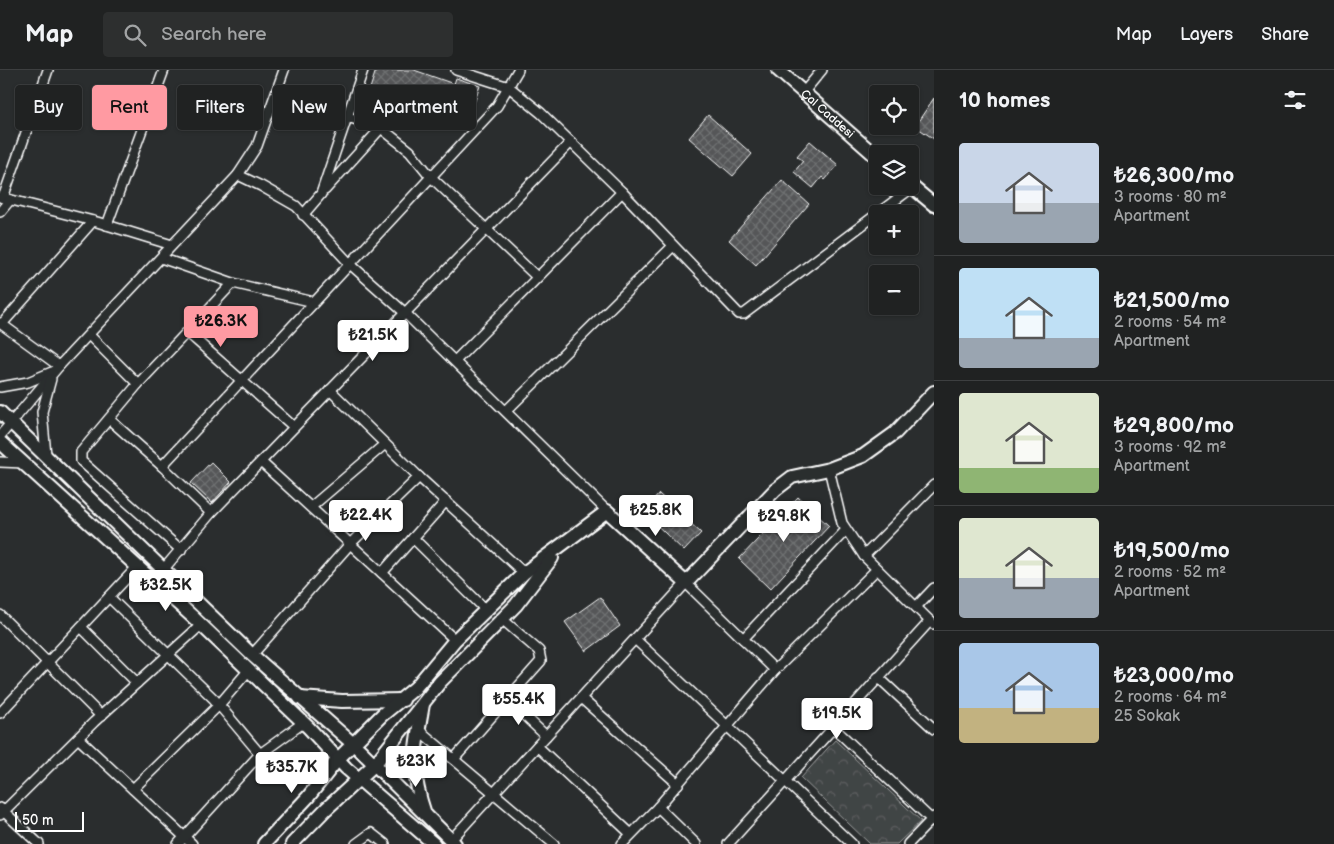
<!DOCTYPE html>
<html lang="en">
<head>
<meta charset="utf-8">
<style>
	:root { --surface:#202222; --page:#2d2f2f; --text:#f1f3f6; --muted:#a2a4a5; --line:#3d3f40; --accent:#ff9aa2 }
	body { margin:0; font-family:"Balsamiq Sans",sans-serif; background:var(--page); color:var(--text); height:100vh; display:flex; flex-direction:column; font-size:19px; white-space:nowrap }
	* { box-sizing:border-box; margin:0 }
	p { font-size:16px; color:var(--muted) }
	.icon { flex:none; width:28px; height:28px; fill:none; stroke:currentColor; stroke-width:2; stroke-linecap:round; stroke-linejoin:round }
	.map { position:relative; flex:1; overflow:hidden }
	.side { display:flex; flex-direction:column; background:var(--surface); width:400px }
	.side>* { flex:none }
	.top-card { position:absolute; left:15px; top:15px; width:475px; height:45px; display:flex; gap:10px }
	.tools { position:absolute; left:869px; top:15px; display:grid; gap:10px }
	.tools a { display:grid; place-items:center; width:50px; height:50px; border-radius:5px; background:var(--surface); box-shadow:0 1px 4px #0004,0 0 0 1px var(--line); font-size:25px }
	.scale { position:absolute; left:15px; bottom:12px; width:69px; box-sizing:border-box; padding-left:5px; border:2px solid #fff; border-top:0; font-size:14px; line-height:18px; white-space:nowrap; color:#fff; -webkit-text-stroke:4px #2a2d2e; paint-order:stroke }
	.price { position:absolute; translate:-50% -42px; padding:0 11px; border-radius:5px; background:#fff; color:#222; font-size:16px; line-height:32px; filter:drop-shadow(0 1px 2px #0008) }
	.price::after { content:''; position:absolute; left:50%; top:30px; width:15px; height:11px; margin-left:-8px; background:inherit; clip-path:polygon(0 0,100% 0,50% 100%) }
	.price.on { background:var(--accent); color:#111 }
	ul { padding:0; list-style:none }
	li { display:flex; align-items:center; gap:15px; height:125px; padding:0 25px }
	li+li { border-top:1px solid var(--line) }
	li span { display:grid; place-items:center; flex:none; width:140px; height:100px; border-radius:5px; color:#555 }
	li>.icon { margin-inline-start:auto }
	span .icon { width:60px; height:60px; fill:#fffc; stroke-width:1 }
	li b { font-size:21px }
	h2 { display:flex; justify-content:space-between; align-items:center; height:60px; padding:0 25px; font-size:21px }
	.chip { padding:0 18px; border-radius:5px; background:var(--surface); box-shadow:0 1px 4px #0004,0 0 0 1px var(--line); font-size:18px; line-height:45px }
	.chip.on { background:var(--accent); color:#111 }
	header { display:flex; align-items:center; gap:30px; box-sizing:border-box; height:70px; padding:0 25px; background:var(--surface); border-bottom:1px solid var(--line) }
	header strong { font-size:24px }
	nav { display:flex; gap:28px; margin-inline-start:auto; font-size:18px }
	.search { width:350px; height:45px; background:var(--page); display:flex; align-items:center; gap:12px; box-sizing:border-box; padding:0 18px; border-radius:5px; color:var(--muted); font-size:19px }
	main { display:flex; flex:1; min-height:0 }
	.map>svg:first-child { display:block }
	.forest { fill:url(#forest-crowns); stroke:#a0a2a2 }
	.building { fill:url(#building-cross-hatch); stroke:#fff }
	.lines { fill:none; stroke-linecap:round; stroke-linejoin:round }
	.street-casing { stroke:#fff; stroke-width:12 }
	.secondary-casing { stroke:#fff; stroke-width:16 }
	.street { stroke:#2a2d2e; stroke-width:9 }
	.secondary { stroke:#2a2d2e; stroke-width:12 }
	.labels { text-anchor:middle; dominant-baseline:central; stroke-width:5; stroke-linejoin:round; paint-order:stroke }
	.street-label { font-size:12px; fill:#fff; stroke:#2a2d2e }
</style>
</head>
<body>
<header>
<strong>Map</strong>
<div class="search"><svg class="icon" aria-label="search" viewBox="0 0 24 24"><circle cx="10" cy="10" r="6"/><path d="M15 15l6 6"/></svg>Search here</div>
<nav><a>Map</a><a>Layers</a><a>Share</a></nav>
</header>
<main>
<div class="map">
<svg width="934" height="774" viewBox="0 0 934 774">
	<defs>
		<pattern id="forest-crowns" width="20" height="18" patternUnits="userSpaceOnUse" patternTransform="scale(1.25)"><rect width="20" height="18" fill="#414445"/><path d="M2 6a3 3 0 1 1 6 0M12 15a3 3 0 1 1 6 0" fill="none" stroke="#5e6061"/></pattern>
		<pattern id="building-cross-hatch" width="8" height="8" patternUnits="userSpaceOnUse" patternTransform="scale(1.25)"><rect width="8" height="8" fill="#555758"/><path d="M0 0l8 8M0 8l8-8" fill="none" stroke="#6e7071"/></pattern>
	</defs>
	<rect width="100%" height="100%" fill="#2a2d2e"/>
	<filter id="ink" filterUnits="userSpaceOnUse"><feTurbulence type="fractalNoise" baseFrequency=".02" numOctaves="2"/><feDisplacementMap in="SourceGraphic" scale="10" xChannelSelector="R" yChannelSelector="G"/><feConvolveMatrix kernelMatrix="1 2 1 2 8 2 1 2 1" color-interpolation-filters="sRGB"/></filter>
	<g filter="url(#ink)">
		<path class="forest" d="M835,670L921,751L897,774H870L801,708Z"/>
		<g class="building">
			<path d="M376,0H414L454,14L456,8L480,16L471,42L448,34L441,54L367,28Z"/>
			<path d="M934,28V69L915,56Z"/>
			<path d="M708,45L752,84L733,106L689,68Z"/>
			<path d="M810,71L838,95L825,110L822,107L813,118L794,102L803,91L797,86Z"/>
			<path d="M782,110L809,134L756,195L729,170Z"/>
			<path d="M211,392L231,412L212,433L191,413Z"/>
			<path d="M659,424L701,463L684,481L645,444L653,435L651,433Z"/>
			<path d="M798,427L829,456L770,519L739,489Z"/>
			<path d="M600,527L620,556L586,581L565,552Z"/>
		</g>
		<g class="lines">
			<defs>
				<g id="street">
					<path d="M456,0L509,17L541,43L622,122L739,244H744L913,117"/>
					<path d="M803,23L822,0"/>
					<path d="M348,47L381,58L410,81L431,107L537,207"/>
					<path d="M238,105L261,116L296,136L350,194L404,242L607,441"/>
					<path d="M325,120L381,58"/>
					<path d="M0,127L97,152L172,175"/>
					<path d="M3,128L48,0"/>
					<path d="M0,142L10,130"/>
					<path d="M303,145L321,124L363,0"/>
					<path d="M107,155L164,0"/>
					<path d="M161,188L233,213L314,232"/>
					<path d="M0,253L59,296"/>
					<path d="M2,254L93,151"/>
					<path d="M187,262L294,357"/>
					<path d="M89,265L138,314"/>
					<path d="M455,291L622,122"/>
					<path d="M0,317L28,312L52,302"/>
					<path d="M330,320L419,407L524,503"/>
					<path d="M506,341L673,176"/>
					<path d="M109,349L162,396L211,443"/>
					<path d="M0,366L59,296L238,105L257,76L284,0"/>
					<path d="M46,385L42,342L51,309"/>
					<path d="M0,392L24,393"/>
					<path d="M261,392L455,570"/>
					<path d="M162,396L497,36L518,0"/>
					<path d="M829,399L842,453L864,486L933,554"/>
					<path d="M311,437L385,374"/>
					<path d="M413,468L486,540"/>
					<path d="M181,480L81,391V382L138,314L233,213"/>
					<path d="M864,486L934,415"/>
					<path d="M163,500L211,443L571,72"/>
					<path d="M382,503L446,431"/>
					<path d="M109,527L214,629L260,684"/>
					<path d="M916,537L934,518"/>
					<path d="M0,545L101,646"/>
					<path d="M81,557L137,613"/>
					<path d="M635,569L852,774"/>
					<path d="M743,569L846,460"/>
					<path d="M252,585L350,474L419,407"/>
					<path d="M878,607L934,659"/>
					<path d="M581,628L678,714"/>
					<path d="M507,629L546,666"/>
					<path d="M0,643L137,497"/>
					<path d="M833,657L934,752"/>
					<path d="M419,660L554,774"/>
					<path d="M78,668L192,774"/>
					<path d="M537,676L631,764"/>
					<path d="M454,689L541,591L539,581L502,549"/>
					<path d="M133,719L219,635L248,601"/>
					<path d="M658,737L696,774"/>
					<path d="M0,738L39,774"/>
					<path d="M0,745L94,652L201,555"/>
					<path d="M451,770L686,513L775,600"/>
					<path d="M178,774L260,684L303,653"/>
					<path d="M356,774L371,763L385,774"/>
					<path d="M622,774L658,737L775,600L877,499"/>
					<path d="M728,774L930,551"/>
					<path d="M908,774L934,747"/>
				</g>
				<g id="secondary">
					<path id="s1" d="M778,0L878,88"/>
					<path d="M910,115L934,135"/>
					<path d="M0,342L252,585L360,680L455,774"/>
					<path d="M0,372L194,548L309,658L346,698L434,774"/>
					<path d="M300,628L342,631L403,630"/>
					<path d="M423,634C415,682 409,697 425,744"/>
					<path d="M264,774L308,727L338,689L382,645L415,618L455,570L524,503L607,441L686,513L775,420L792,407L829,399L863,386L895,363L934,322"/>
					<path d="M292,774L326,739L374,695L440,612L516,535L552,488"/>
				</g>
			</defs>
			<use href="#street" class="street-casing"/>
			<use href="#secondary" class="secondary-casing"/>
			<use href="#street" class="street"/>
			<use href="#secondary" class="secondary"/>
		</g>
	</g>
	<g class="labels">
		<g class="street-label">
			<text stroke="none"><textPath href="#s1" startOffset="66">Çal Caddesi</textPath></text>
		</g>
	</g>
</svg>
<div class="tools">
<a><svg class="icon" aria-label="locate" viewBox="0 0 24 24"><circle cx="12" cy="12" r="6"/><path d="M12 2v4M12 18v4M2 12h4M18 12h4"/></svg></a>
<a><svg class="icon" aria-label="layers" viewBox="0 0 24 24"><path d="M12 4l9 5-9 5-9-5zM3 14l9 5 9-5"/></svg></a>
<a>+</a>
<a>−</a>
</div>
<div class="scale">50 m</div>
<b class="price on" style="left:221px;top:278px">₺26.3K</b>
<b class="price" style="left:373px;top:292px">₺21.5K</b>
<b class="price" style="left:656px;top:467px">₺25.8K</b>
<b class="price" style="left:366px;top:472px">₺22.4K</b>
<b class="price" style="left:784px;top:473px">₺29.8K</b>
<b class="price" style="left:166px;top:542px">₺32.5K</b>
<b class="price" style="left:519px;top:656px">₺55.4K</b>
<b class="price" style="left:837px;top:670px">₺19.5K</b>
<b class="price" style="left:416px;top:718px">₺23K</b>
<b class="price" style="left:292px;top:724px">₺35.7K</b>
<div class="top-card">
<a class="chip">Buy</a>
<a class="chip on">Rent</a>
<a class="chip">Filters</a>
<a class="chip">New</a>
<a class="chip">Apartment</a>
</div>
</div>
<section class="side">
<h2>10 homes<svg class="icon" aria-label="filters" viewBox="0 0 24 24"><path d="M4 7h16M4 17h16"/><circle cx="9" cy="7" r="2"/><circle cx="15" cy="17" r="2"/></svg></h2>
<ul>
<li><span style="background:linear-gradient(#c9d6e8 60%,#9aa5b1 0)"><svg class="icon" aria-label="home" viewBox="0 0 24 24"><path d="M3 11l9-7 9 7M6 9v11h12V9"/></svg></span><div><b>₺26,300/mo</b><p>3 rooms · 80 m²</p><p>Apartment</p></div></li>
<li><span style="background:linear-gradient(#bfe0f5 70%,#9aa5b1 0)"><svg class="icon" aria-label="home" viewBox="0 0 24 24"><path d="M3 11l9-7 9 7M6 9v11h12V9"/></svg></span><div><b>₺21,500/mo</b><p>2 rooms · 54 m²</p><p>Apartment</p></div></li>
<li><span style="background:linear-gradient(#dfe7d0 75%,#8fb573 0)"><svg class="icon" aria-label="home" viewBox="0 0 24 24"><path d="M3 11l9-7 9 7M6 9v11h12V9"/></svg></span><div><b>₺29,800/mo</b><p>3 rooms · 92 m²</p><p>Apartment</p></div></li>
<li><span style="background:linear-gradient(#dfe7d0 60%,#9aa5b1 0)"><svg class="icon" aria-label="home" viewBox="0 0 24 24"><path d="M3 11l9-7 9 7M6 9v11h12V9"/></svg></span><div><b>₺19,500/mo</b><p>2 rooms · 52 m²</p><p>Apartment</p></div></li>
<li><span style="background:linear-gradient(#a9c7e8 65%,#c2b280 0)"><svg class="icon" aria-label="home" viewBox="0 0 24 24"><path d="M3 11l9-7 9 7M6 9v11h12V9"/></svg></span><div><b>₺23,000/mo</b><p>2 rooms · 64 m²</p><p>25 Sokak</p></div></li>
</ul>
</section>
</main>
</body>
</html>
